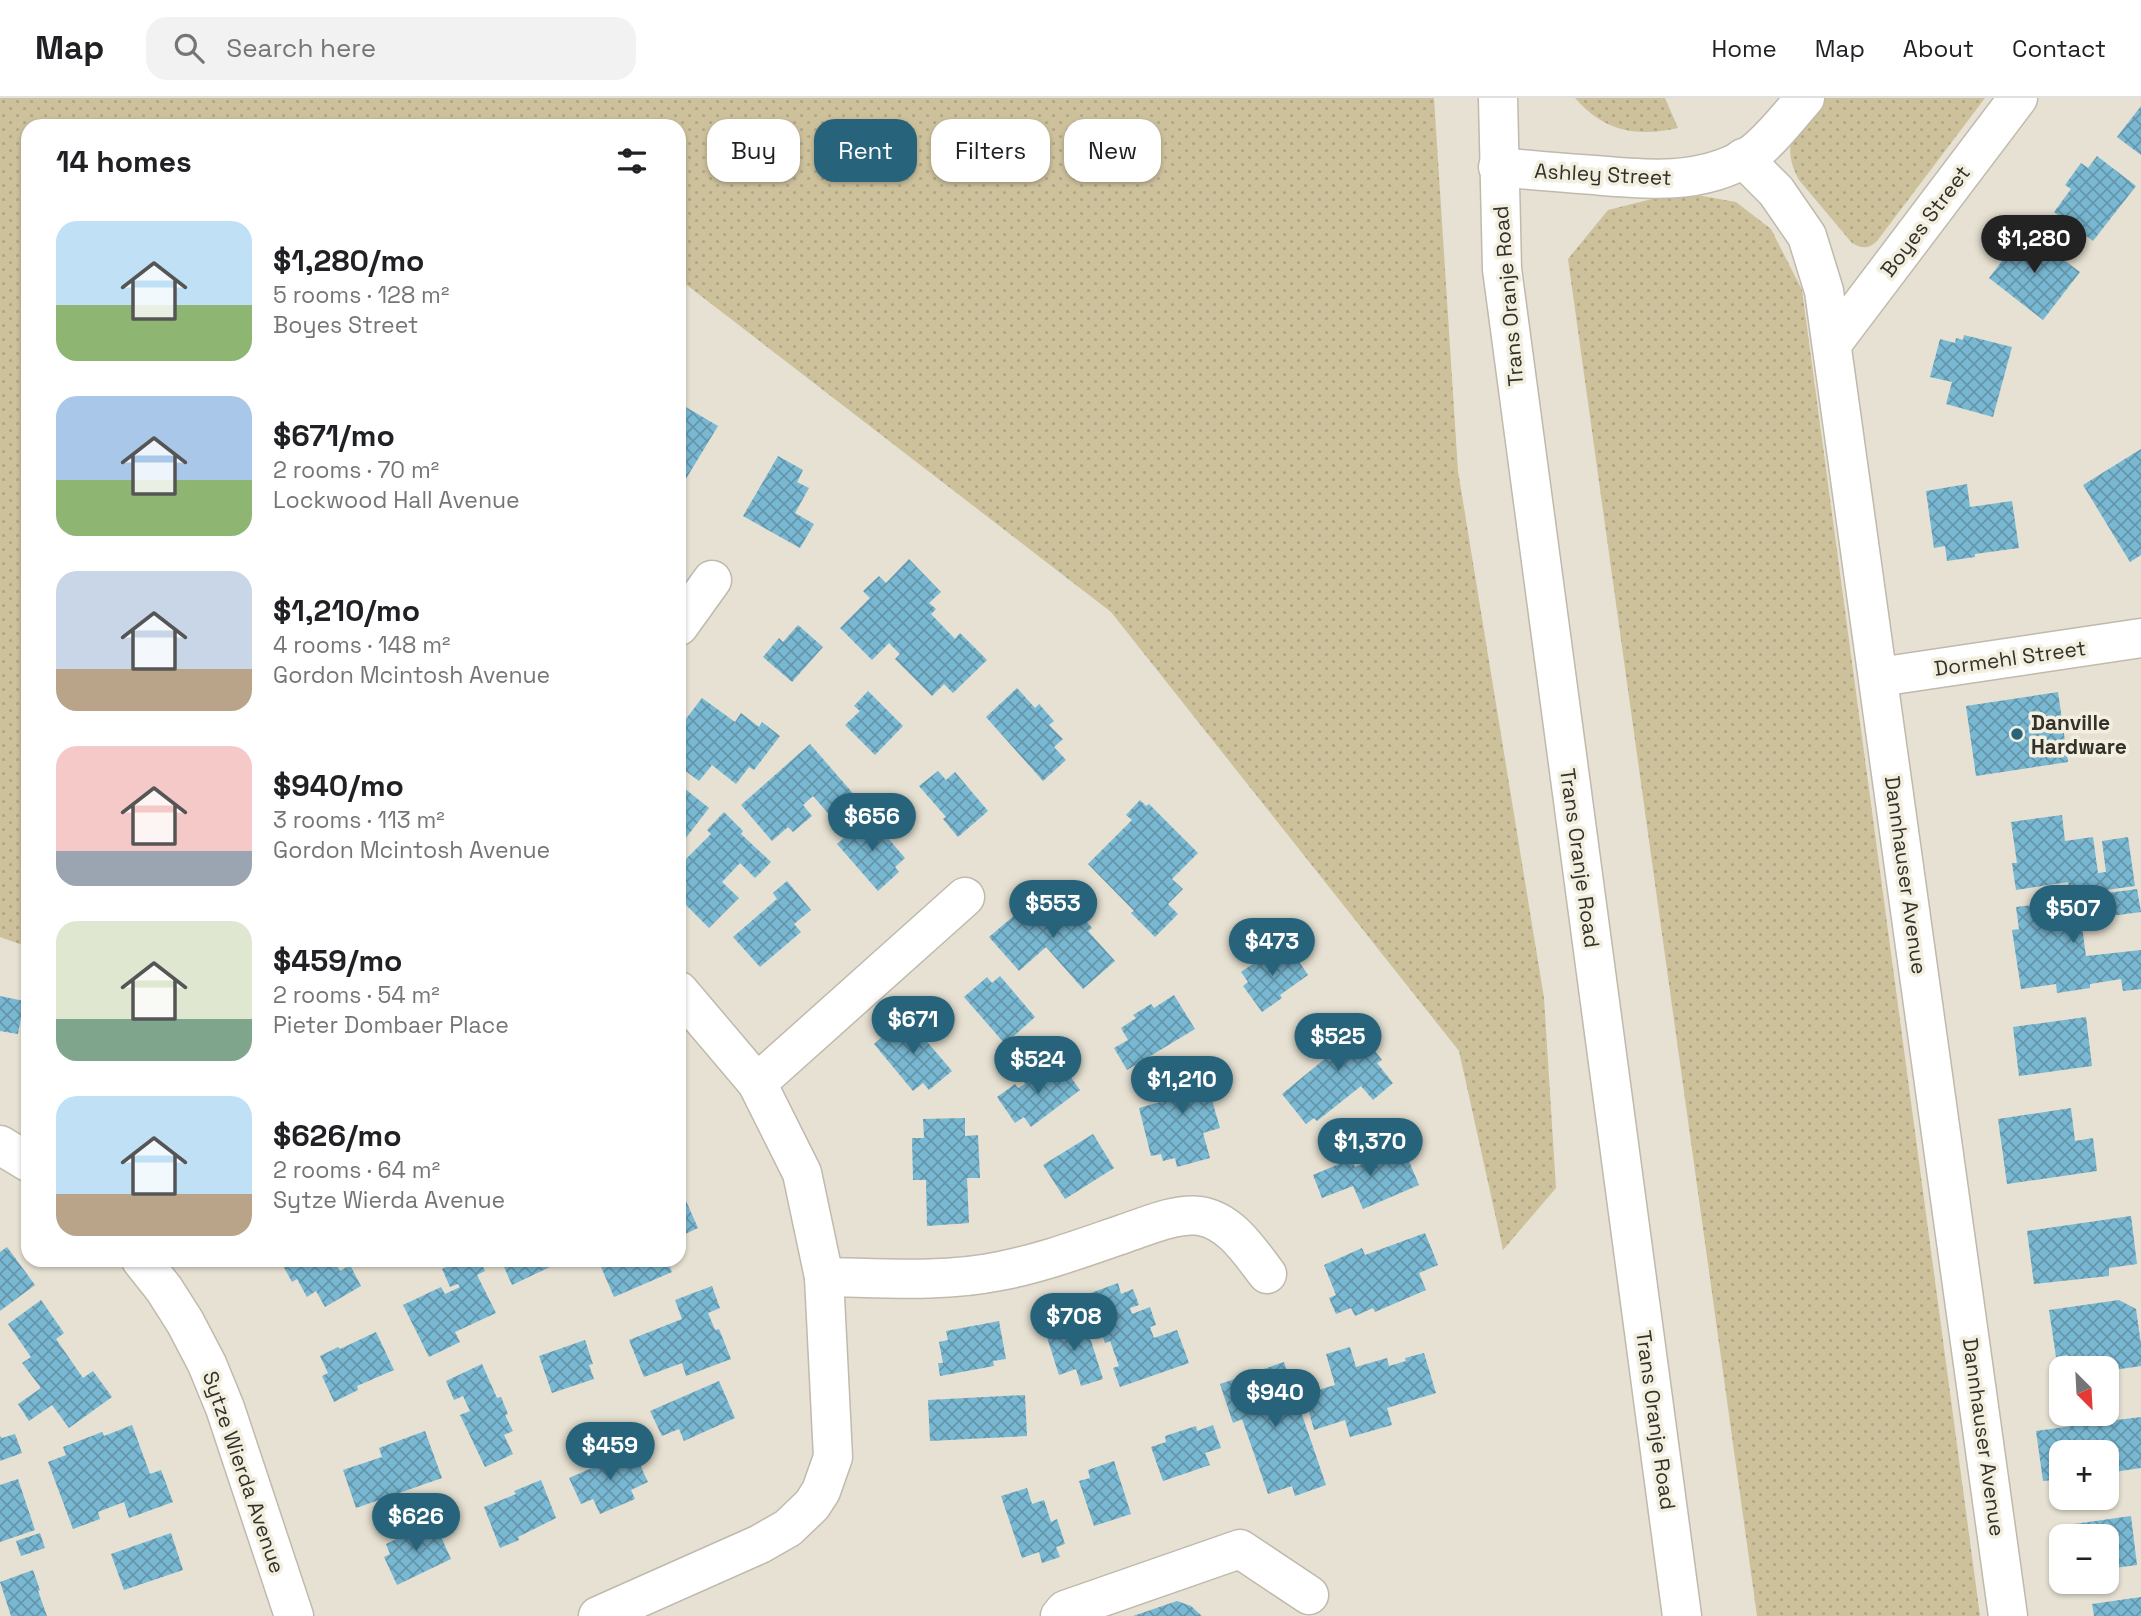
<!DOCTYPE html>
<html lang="en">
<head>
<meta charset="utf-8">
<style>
	:root { --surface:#fff; --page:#f2f2f2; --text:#202124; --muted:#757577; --line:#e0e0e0; --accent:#27647b }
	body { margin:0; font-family:"Space Grotesk",sans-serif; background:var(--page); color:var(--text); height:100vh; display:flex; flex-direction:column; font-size:26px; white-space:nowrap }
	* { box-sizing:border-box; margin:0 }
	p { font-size:23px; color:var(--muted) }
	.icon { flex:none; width:38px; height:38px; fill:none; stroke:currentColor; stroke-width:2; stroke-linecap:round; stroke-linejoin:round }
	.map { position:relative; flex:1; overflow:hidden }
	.panel { position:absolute; left:21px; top:21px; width:665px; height:1148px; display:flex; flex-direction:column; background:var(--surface); border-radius:21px; box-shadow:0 2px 5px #0004 }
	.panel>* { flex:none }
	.top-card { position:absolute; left:707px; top:21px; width:665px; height:63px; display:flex; gap:14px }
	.needle { width:46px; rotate:156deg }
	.buttons { position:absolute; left:2049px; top:1258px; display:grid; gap:14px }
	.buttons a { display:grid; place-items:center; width:70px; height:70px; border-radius:14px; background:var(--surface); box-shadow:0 2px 5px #0004; font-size:35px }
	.price { position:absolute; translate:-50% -60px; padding:0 16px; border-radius:24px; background:var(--accent); color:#fff; font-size:23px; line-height:46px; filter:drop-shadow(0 2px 4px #0008) }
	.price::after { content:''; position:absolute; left:50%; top:42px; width:21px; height:16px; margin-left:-10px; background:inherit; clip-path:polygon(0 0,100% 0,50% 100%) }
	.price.on { background:#222; color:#fff }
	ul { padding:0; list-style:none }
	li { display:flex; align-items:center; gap:21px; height:175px; padding:0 35px }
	li span { display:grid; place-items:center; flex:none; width:196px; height:140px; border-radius:21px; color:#555 }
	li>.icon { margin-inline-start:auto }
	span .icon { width:84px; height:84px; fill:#fffc; stroke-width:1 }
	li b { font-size:30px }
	h2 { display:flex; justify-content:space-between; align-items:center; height:84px; padding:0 35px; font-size:30px }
	.pill { padding:0 24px; border-radius:21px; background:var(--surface); box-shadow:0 2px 5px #0004; font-size:24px; line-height:63px }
	.pill.on { background:var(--accent); color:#fff }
	header { display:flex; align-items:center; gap:42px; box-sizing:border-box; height:98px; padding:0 35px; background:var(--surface); border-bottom:2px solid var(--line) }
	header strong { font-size:33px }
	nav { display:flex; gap:38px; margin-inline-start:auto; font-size:24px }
	.search { width:490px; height:63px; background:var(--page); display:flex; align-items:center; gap:18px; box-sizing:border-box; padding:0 24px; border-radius:21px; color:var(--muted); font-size:26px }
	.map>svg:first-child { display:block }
	.grass { fill:url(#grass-dots) }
	.building { fill:url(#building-cross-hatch) }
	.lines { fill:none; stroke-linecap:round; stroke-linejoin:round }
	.minor-casing { stroke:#bfbaac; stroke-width:41 }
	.major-casing { stroke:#bfbaac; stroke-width:41 }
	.minor { stroke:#fff; stroke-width:38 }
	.major { stroke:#fff; stroke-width:38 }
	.poi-dot { fill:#27647b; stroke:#f3efdf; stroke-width:2.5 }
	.labels { text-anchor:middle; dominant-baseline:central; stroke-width:7; stroke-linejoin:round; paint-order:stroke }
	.street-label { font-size:21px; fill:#33312b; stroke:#f3efdf }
	.poi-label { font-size:21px; font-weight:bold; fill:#33312b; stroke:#f3efdf; text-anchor:start }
</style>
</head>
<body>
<header>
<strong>Map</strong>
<div class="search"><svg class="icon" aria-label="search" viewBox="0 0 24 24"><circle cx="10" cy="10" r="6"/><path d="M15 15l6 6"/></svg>Search here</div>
<nav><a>Home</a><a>Map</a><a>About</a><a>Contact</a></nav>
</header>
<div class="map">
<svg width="2141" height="1518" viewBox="0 0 2141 1518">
	<defs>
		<pattern id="grass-dots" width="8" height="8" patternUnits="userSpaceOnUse" patternTransform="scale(1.75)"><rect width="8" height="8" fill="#cdc19c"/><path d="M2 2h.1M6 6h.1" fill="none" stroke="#b0a687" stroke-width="1.8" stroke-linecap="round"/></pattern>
		<pattern id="building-cross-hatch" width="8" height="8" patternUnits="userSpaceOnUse" patternTransform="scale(1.75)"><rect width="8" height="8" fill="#79b8d2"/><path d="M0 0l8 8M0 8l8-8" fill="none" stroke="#6496ab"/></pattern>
	</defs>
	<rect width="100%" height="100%" fill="#e6e1d2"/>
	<g class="grass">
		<path d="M0,0H1434L1458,373L1544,900L1556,1090L1503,1152L1459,953L1111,514L679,181V28H28V849L0,839Z"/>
		<path d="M1575,0H1665L1678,30C1636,39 1605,34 1575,0Z"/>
		<path d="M1817,0H1985L1877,143C1869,151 1862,151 1852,145L1799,82C1779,44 1797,32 1817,0Z"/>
		<path d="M1680,94L1736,104L1771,131L1802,192L1980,1518H1757L1568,161L1608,112Z"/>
	</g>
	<g class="building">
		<path d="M2141,8V57L2117,39Z"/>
		<path d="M2097,58L2136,88L2093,143L2054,114L2071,91L2065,87L2081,65L2088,70Z"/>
		<path d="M2025,133L2080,174L2043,222L1989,180Z"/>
		<path d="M1964,237L2012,249L1993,319L1946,306L1952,284L1930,279L1940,241L1955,245L1956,240L1963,242Z"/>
		<path d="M679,305L718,328L684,384L679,381Z"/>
		<path d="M2141,351V457L2130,464L2083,387Z"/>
		<path d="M778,358L803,372L797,384L809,390L795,415L814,426L800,450L743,418Z"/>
		<path d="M1967,386L1970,409L2012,403L2019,450L1975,456V459L1947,463L1945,448L1934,450L1926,393Z"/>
		<path d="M909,461L941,494L929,505L936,511L931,516L955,541L960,535L987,562L953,595L944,586L932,598L895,561L900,556L889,545L872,562L840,530L870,500L863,493L879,478L886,485Z"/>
		<path d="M798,527L823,549L792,584L763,559L779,540L783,544Z"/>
		<path d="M1017,590L1035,610L1039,606L1054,623L1049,627L1063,641L1054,649L1066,662L1043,683L986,619Z"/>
		<path d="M868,593L903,628L875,657L845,627L860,613L854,608Z"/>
		<path d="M2058,594L2068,664L1976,678L1966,608Z"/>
		<path d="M702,600L735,624L741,615L759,629L762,624L780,638L754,672L749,669L736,686L712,667L699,683L679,668V650L682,645L679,641L684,634L679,630Z"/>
		<path d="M810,646L857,700L833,721L813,698L803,707L812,718L793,734L788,729L772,743L741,707Z"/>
		<path d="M938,673L946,682L955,674L988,713L958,739L943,721L946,719L919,688Z"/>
		<path d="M679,686L709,710L685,741L679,737Z"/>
		<path d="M1140,702L1146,708L1149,706L1198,755L1172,781L1183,791L1168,806L1178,816L1155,839L1131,815L1134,813L1088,766L1132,722L1126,717Z"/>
		<path d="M724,714L743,733L741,736L771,764L755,780L740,765L722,784L739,800L709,830L679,800V793L687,785L679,778V768L711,736L707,732Z"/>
		<path d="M2062,717L2065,743L2093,739L2098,775L2106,774L2102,743L2128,739L2135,788L2070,797L2068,784L2016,792L2012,765H2017L2011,724Z"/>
		<path d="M869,718L905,760L895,769L899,774L878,793L837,746Z"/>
		<path d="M787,783L811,812L794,826L801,834L760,869L733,839L777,801L773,795Z"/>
		<path d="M1051,791L1076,819L1080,816L1092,830L1088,833L1115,863L1083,891L1046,849L1019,873L989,839L1017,815L1020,818Z"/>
		<path d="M2137,791L2141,814L2081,822L2086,858L2141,852V891L2123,893L2121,881L2090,886V890L2057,895L2056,886L2021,891L2012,832L2019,831L2016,809L2100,799V796Z"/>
		<path d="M1276,850L1285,860L1293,855L1308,877L1280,897L1282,900L1262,914L1243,888L1248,884L1241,874Z"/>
		<path d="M1000,878L1035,919L1005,946L964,899L987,879L992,885Z"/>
		<path d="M1174,897L1195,931L1127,972L1114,950L1128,942L1121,930L1136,920L1133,917L1151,906L1154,910Z"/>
		<path d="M0,898L24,903L18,936L0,933Z"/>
		<path d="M906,919L952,973L929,992L923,985L913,993L874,946Z"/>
		<path d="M1348,919L1382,962L1377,965L1393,985L1373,1002L1361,988L1317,1023L1314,1020L1306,1026L1282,996L1327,959L1311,939L1329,924L1334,931Z"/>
		<path d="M2086,919L2092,968L2019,978L2013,929Z"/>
		<path d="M1209,962L1216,986L1208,988L1220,1030L1203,1035L1210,1060L1177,1069L1175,1060L1163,1063L1161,1056L1151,1058L1139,1010L1167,1002L1165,997L1158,999L1154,984L1182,977L1180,969Z"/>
		<path d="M1038,970L1048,983L1065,971L1080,992L1031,1029L1024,1019L1015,1025L997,999L1015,986L1018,990L1025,986L1022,981Z"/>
		<path d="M2071,1010L2075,1043L2093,1040L2097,1073L2007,1086L1998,1021Z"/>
		<path d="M965,1020V1038L978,1037L980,1080H967L969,1125L927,1128L926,1082H913L912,1040H924L923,1021Z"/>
		<path d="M1093,1036L1114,1070L1065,1101L1043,1067Z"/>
		<path d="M1403,1049L1419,1087L1363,1111L1353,1088L1322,1100L1313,1077L1351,1061L1355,1069Z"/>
		<path d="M682,1094L698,1130L679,1139V1096Z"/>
		<path d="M2131,1118L2137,1166L2109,1170V1178L2034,1186L2027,1133Z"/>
		<path d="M1425,1135L1438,1167L1419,1175L1426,1192L1375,1214L1373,1210L1355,1218L1351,1210L1336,1216L1329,1200L1336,1197L1324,1167L1362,1150L1365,1157Z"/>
		<path d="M7,1149L35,1187L0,1213V1154Z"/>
		<path d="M290,1162H334L340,1173L350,1167L361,1188L325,1209L316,1193L307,1199L297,1181L292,1184L282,1166Z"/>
		<path d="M460,1162H480L485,1173L477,1177L496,1215L455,1234L460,1244L429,1259L403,1207L441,1189L445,1196L460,1189L458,1186L450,1189L442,1171Z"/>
		<path d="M501,1162H546L550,1169L512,1187Z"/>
		<path d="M598,1162H667L672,1174L614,1199Z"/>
		<path d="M1118,1185L1121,1196L1133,1191L1139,1207L1130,1210L1132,1216L1150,1209L1156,1227L1150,1229L1154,1240L1177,1232L1189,1265L1120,1289L1113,1270L1119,1268L1110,1243L1105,1245L1088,1196Z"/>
		<path d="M712,1188L720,1210L708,1215L715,1232L719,1231L731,1261L686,1278L682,1265L644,1279L629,1242L682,1221L675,1202Z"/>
		<path d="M41,1202L64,1235L56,1241L83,1280L93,1273L112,1299L69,1330L52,1307L29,1323L18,1306L41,1290L22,1265L31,1259L8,1226Z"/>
		<path d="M2119,1202L2136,1211L2141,1246V1268L2107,1273V1270H2070L2068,1257L2056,1259L2049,1212Z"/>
		<path d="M999,1223L1006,1261L993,1263L994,1268L940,1278L938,1265H943L939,1244L948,1242L946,1233Z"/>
		<path d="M1073,1224L1076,1234L1087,1230L1103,1281L1081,1288L1076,1271L1059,1277L1045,1233Z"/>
		<path d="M376,1234L394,1272L357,1288L358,1292L334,1304L322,1278L328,1275L320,1258L338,1249L340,1251Z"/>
		<path d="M585,1242L593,1266L589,1267L594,1281L552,1295L539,1258Z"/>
		<path d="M1350,1249L1356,1269L1387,1260L1389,1268L1406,1263L1405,1260L1424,1255L1436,1295L1387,1310L1392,1327L1350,1339L1345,1322L1314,1332L1304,1296L1335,1287L1326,1256Z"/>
		<path d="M1284,1264L1326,1387L1295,1398L1292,1388L1268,1396L1242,1321L1233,1325L1220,1286Z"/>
		<path d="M482,1266L497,1300L501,1299L508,1316L505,1317L513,1333L504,1337L513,1356L485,1369L460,1317L470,1313L463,1298L454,1302L446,1283Z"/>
		<path d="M719,1283L735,1320L684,1343L679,1331L662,1338L650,1313Z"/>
		<path d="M1025,1297L1027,1338L930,1343L928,1302Z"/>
		<path d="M2117,1314V1322L2141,1319V1370L2107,1375V1354H2062V1381L2043,1383L2036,1333L2094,1325L2092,1317Z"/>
		<path d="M132,1327L150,1376L161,1372L173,1404L129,1420L124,1404L98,1414L100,1421L73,1431L48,1364L66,1357L63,1349L102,1334L104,1338Z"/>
		<path d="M1213,1327L1221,1350L1205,1355L1210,1367L1163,1383L1151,1349L1166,1344L1165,1338L1196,1328L1197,1333Z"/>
		<path d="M425,1333L442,1380L356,1410L343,1372L382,1359L379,1350Z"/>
		<path d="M15,1336L22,1355L0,1363V1338L2,1340Z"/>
		<path d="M633,1352L648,1384L631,1392L635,1401L600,1416L593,1401L581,1406L569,1380Z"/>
		<path d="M1114,1363L1131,1416L1094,1428L1079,1383L1090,1380L1088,1372Z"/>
		<path d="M18,1381L35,1432L0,1444V1387Z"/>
		<path d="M541,1382L556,1420L518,1439L519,1442L500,1450L484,1409L516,1396L514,1393Z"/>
		<path d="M1027,1390L1032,1406L1044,1402L1051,1424L1057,1421L1065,1446L1056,1449L1060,1459L1042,1465L1039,1454L1022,1460L1001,1398Z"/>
		<path d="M2131,1418L2137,1467L2107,1471V1438H2069L2067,1427Z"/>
		<path d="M434,1423L451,1461L397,1487L384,1459L390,1456L386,1446Z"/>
		<path d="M40,1435L45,1450L21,1458L16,1443Z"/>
		<path d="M171,1435L183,1472L124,1492L111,1456Z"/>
		<path d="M33,1472L40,1492L38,1493L47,1518H11L0,1484Z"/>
		<path d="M2141,1499V1518H2094L2092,1506Z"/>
		<path d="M1177,1503L1191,1508L1202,1518H1133Z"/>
	</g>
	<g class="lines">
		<defs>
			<g id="minor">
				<path d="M1743,60L1776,93L1807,138L1824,193L2008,1518"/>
				<path d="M1498,69C1530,72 1562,75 1594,77C1647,82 1702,87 1749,58C1768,46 1790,17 1805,0"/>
				<path d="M1832,246L2018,0"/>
				<path d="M679,528L712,482"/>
				<path d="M1879,579L2141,540"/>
				<path d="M757,985L965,799"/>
				<path d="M0,1047L28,1064"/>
				<path d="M141,1162L164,1191L185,1224L207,1266L225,1310L294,1518"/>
				<path d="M824,1179C883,1180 942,1185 1000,1173C1042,1165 1082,1150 1123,1136C1147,1128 1175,1115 1200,1118C1231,1123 1250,1154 1267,1176"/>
				<path d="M598,1518L760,1446L788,1430L812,1407L821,1393L833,1359L824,1179L802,1075L757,985L679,893"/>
				<path d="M1060,1518L1065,1512L1240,1451L1309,1497"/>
			</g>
			<path id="major" d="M1498,0L1502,171L1682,1518"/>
		</defs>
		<use href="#minor" class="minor-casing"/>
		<use href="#major" class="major-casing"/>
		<use href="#minor" class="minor"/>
		<use href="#major" class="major"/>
	</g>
	<circle class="poi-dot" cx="2017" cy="636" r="7"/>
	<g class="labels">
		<g class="street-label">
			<text transform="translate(1603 76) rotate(3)">Ashley Street</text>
			<text transform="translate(1925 123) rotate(-53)">Boyes Street</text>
			<text transform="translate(1508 198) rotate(-95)">Trans Oranje Road</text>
			<text transform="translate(2010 560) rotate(-8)">Dormehl Street</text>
			<text transform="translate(1580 760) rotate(82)">Trans Oranje Road</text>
			<text transform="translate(1906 777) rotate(82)">Dannhauser Avenue</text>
			<text transform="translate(1656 1322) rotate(82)">Trans Oranje Road</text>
			<text transform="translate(1984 1339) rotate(82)">Dannhauser Avenue</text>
			<text transform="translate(244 1374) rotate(71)">Sytze Wierda Avenue</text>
		</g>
		<g class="poi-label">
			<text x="2031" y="624">Danville<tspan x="2031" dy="24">Hardware</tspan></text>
		</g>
	</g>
</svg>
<div class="buttons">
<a><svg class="needle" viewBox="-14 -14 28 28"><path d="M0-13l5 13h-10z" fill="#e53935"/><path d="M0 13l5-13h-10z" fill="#757577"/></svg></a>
<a>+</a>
<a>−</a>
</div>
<b class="price on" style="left:2034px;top:177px">$1,280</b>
<b class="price" style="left:872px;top:755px">$656</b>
<b class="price" style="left:1053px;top:842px">$553</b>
<b class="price" style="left:2073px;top:847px">$507</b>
<b class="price" style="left:1272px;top:880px">$473</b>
<b class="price" style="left:913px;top:958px">$671</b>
<b class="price" style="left:1338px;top:975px">$525</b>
<b class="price" style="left:1038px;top:998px">$524</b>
<b class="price" style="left:1182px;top:1018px">$1,210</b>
<b class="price" style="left:1370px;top:1080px">$1,370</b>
<b class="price" style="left:1074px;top:1255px">$708</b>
<b class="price" style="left:1275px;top:1331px">$940</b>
<b class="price" style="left:610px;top:1384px">$459</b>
<b class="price" style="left:416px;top:1455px">$626</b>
<div class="top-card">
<a class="pill">Buy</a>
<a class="pill on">Rent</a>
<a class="pill">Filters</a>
<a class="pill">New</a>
</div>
<section class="panel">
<h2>14 homes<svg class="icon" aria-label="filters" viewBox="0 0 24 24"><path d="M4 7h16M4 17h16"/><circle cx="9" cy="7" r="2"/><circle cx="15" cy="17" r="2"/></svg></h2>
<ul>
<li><span style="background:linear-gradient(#bfe0f5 60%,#8fb573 0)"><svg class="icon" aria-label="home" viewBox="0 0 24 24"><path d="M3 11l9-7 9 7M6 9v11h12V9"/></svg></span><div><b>$1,280/mo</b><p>5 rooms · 128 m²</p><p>Boyes Street</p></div></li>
<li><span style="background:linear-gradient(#a9c7e8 60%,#8fb573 0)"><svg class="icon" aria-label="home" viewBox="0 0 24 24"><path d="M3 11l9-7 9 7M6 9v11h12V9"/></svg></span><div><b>$671/mo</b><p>2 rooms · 70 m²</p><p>Lockwood Hall Avenue</p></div></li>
<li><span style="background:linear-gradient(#c9d6e8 70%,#b9a48a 0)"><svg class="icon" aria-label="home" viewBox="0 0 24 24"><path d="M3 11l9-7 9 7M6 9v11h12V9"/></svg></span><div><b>$1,210/mo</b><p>4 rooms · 148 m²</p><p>Gordon Mcintosh Avenue</p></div></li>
<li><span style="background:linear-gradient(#f6c9c9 75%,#9aa5b1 0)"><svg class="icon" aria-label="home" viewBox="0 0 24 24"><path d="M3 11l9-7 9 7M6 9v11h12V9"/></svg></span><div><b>$940/mo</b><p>3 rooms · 113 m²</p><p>Gordon Mcintosh Avenue</p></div></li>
<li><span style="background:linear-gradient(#dfe7d0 70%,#7fa58c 0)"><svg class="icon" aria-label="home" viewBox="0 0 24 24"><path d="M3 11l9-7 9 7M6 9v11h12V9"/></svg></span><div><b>$459/mo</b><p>2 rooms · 54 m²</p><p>Pieter Dombaer Place</p></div></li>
<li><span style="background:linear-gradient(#bfe0f5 70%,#b9a48a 0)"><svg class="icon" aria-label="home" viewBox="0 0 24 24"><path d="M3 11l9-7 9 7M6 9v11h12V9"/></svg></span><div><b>$626/mo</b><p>2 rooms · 64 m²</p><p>Sytze Wierda Avenue</p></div></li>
</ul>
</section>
</div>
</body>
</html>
